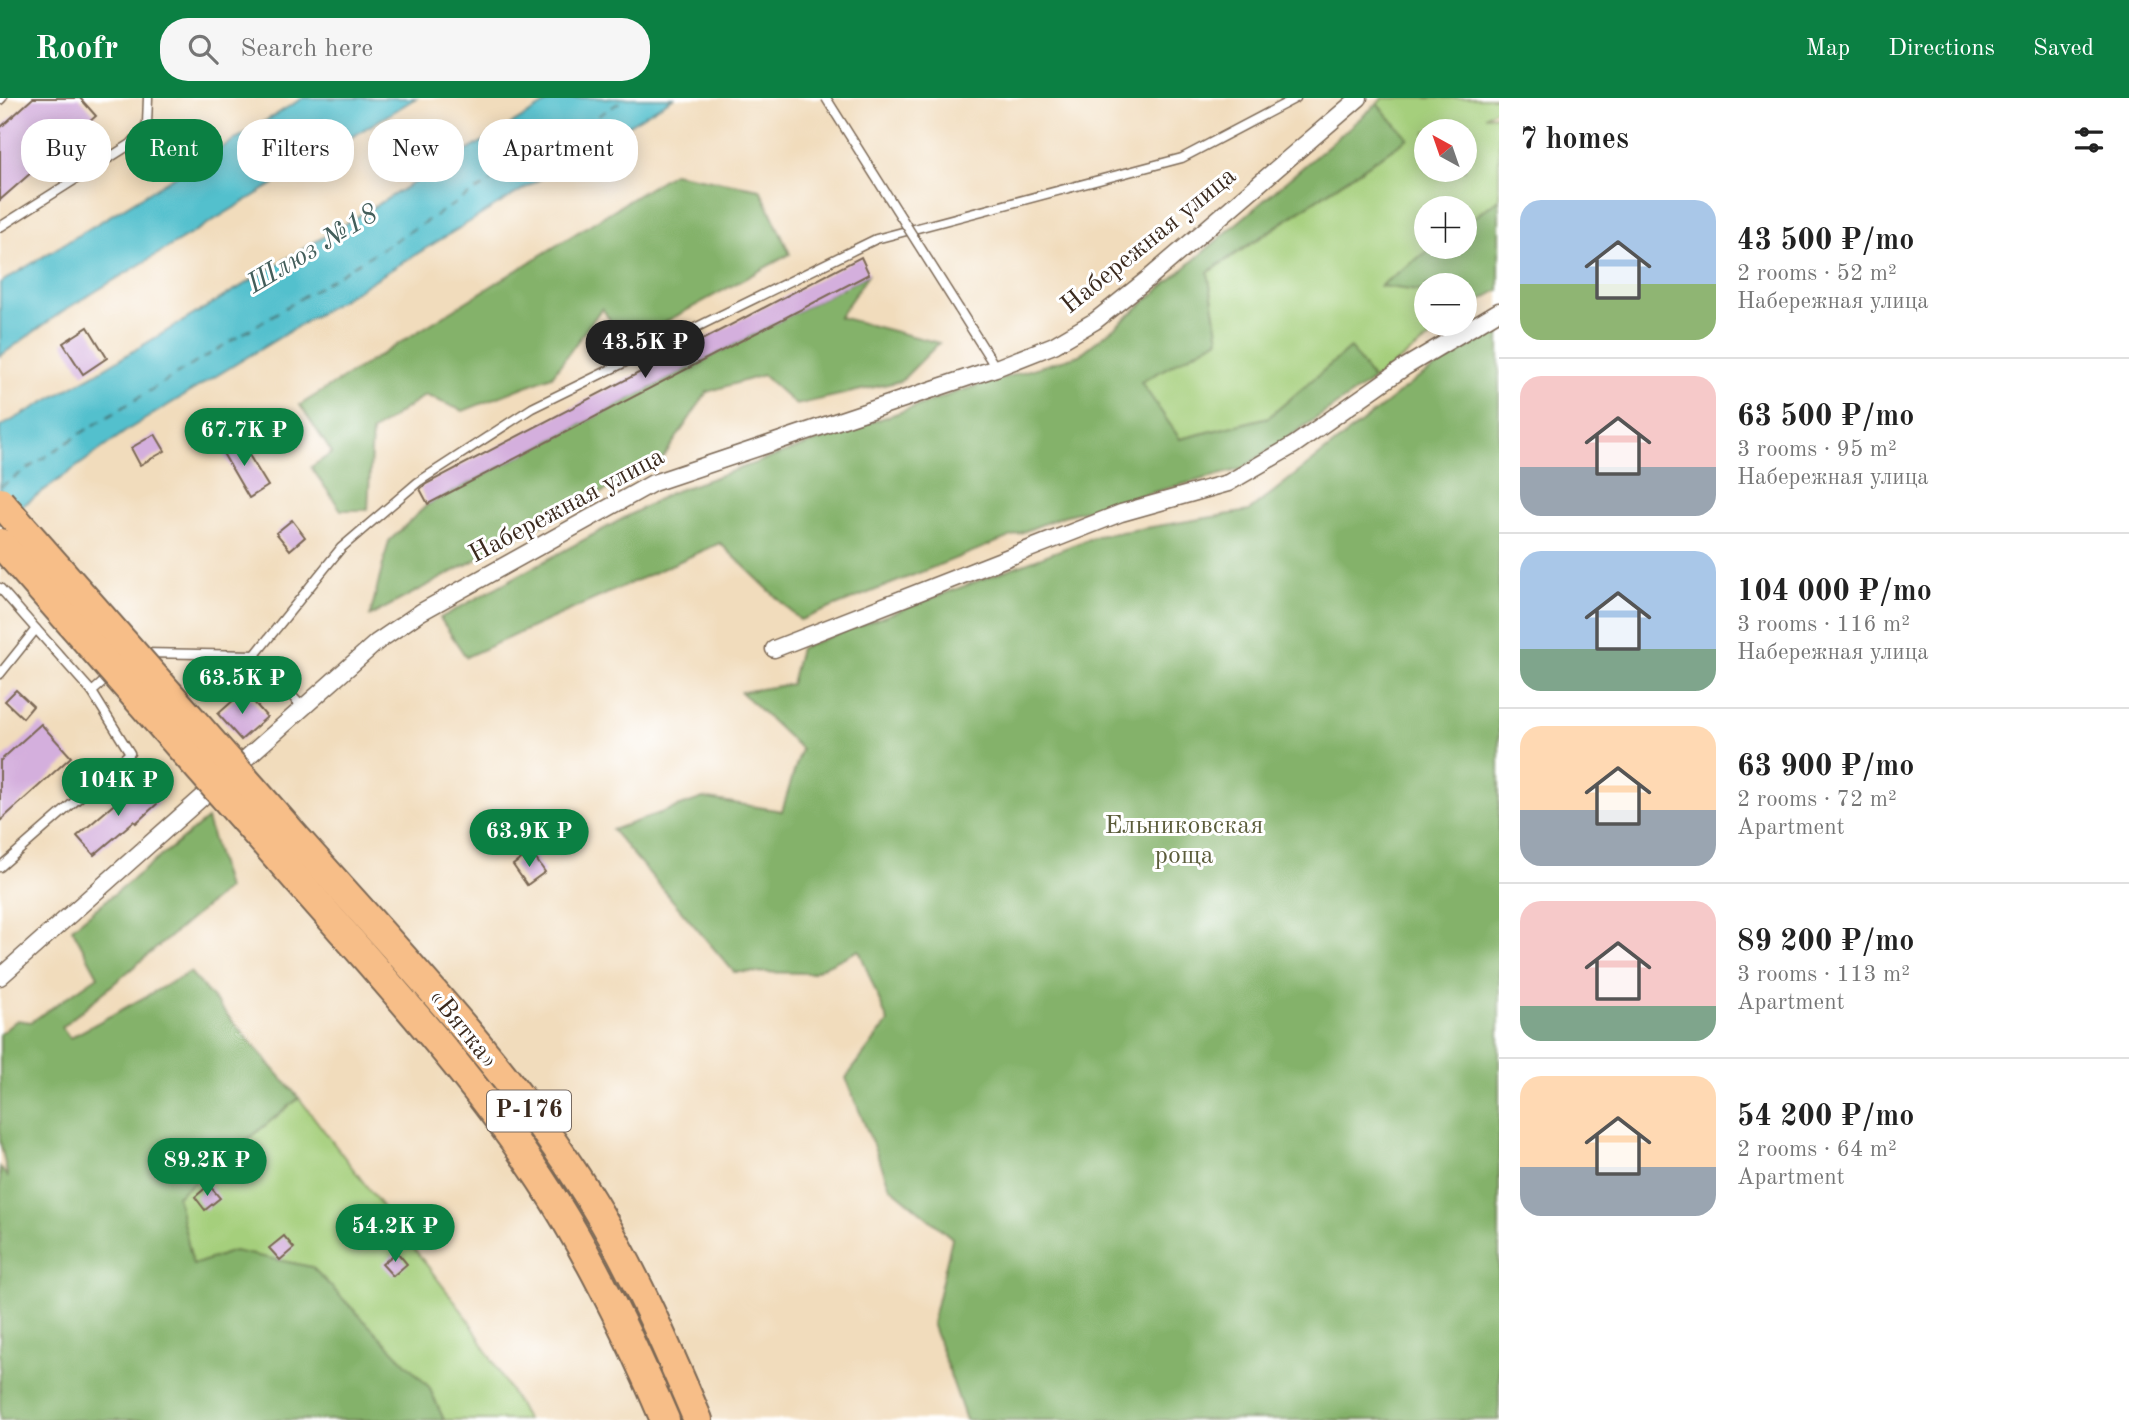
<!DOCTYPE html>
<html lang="en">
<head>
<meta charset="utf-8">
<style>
	:root { --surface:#fff; --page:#f6f6f6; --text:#222; --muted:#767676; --line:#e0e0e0; --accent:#0b8043 }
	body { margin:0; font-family:"Old Standard TT",serif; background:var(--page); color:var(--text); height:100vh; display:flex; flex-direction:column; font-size:26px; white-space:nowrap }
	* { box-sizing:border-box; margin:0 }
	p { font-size:23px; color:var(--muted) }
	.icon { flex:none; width:38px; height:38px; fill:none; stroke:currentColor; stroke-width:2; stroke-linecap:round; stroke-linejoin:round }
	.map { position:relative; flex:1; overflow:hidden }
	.sheet { display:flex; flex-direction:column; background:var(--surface); width:630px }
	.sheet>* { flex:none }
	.top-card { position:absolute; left:21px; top:21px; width:665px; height:63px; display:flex; gap:14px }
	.needle { width:46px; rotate:320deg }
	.buttons { position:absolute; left:1414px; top:21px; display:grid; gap:14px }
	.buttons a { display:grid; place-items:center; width:63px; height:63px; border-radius:50%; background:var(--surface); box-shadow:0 4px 18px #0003; font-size:35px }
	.price { position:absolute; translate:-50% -60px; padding:0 16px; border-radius:24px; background:var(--accent); color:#fff; font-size:23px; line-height:46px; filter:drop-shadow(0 2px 4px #0008) }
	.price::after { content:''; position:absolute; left:50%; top:42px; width:21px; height:16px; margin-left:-10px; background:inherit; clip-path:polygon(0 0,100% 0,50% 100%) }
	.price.current { background:#222; color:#fff }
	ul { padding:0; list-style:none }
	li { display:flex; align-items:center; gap:21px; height:175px; padding:0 21px }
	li+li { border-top:2px solid var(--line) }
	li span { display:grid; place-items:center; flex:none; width:196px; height:140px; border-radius:21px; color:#555 }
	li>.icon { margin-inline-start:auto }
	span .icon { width:84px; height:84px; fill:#fffc; stroke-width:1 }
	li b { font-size:30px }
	h2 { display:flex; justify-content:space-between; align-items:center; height:84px; padding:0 21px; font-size:30px }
	.pill { padding:0 24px; border-radius:28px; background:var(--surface); box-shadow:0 4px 18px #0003; font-size:24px; line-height:63px }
	.pill.current { background:var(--accent); color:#fff }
	header { display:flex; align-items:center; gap:42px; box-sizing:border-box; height:98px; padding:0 35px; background:var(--accent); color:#fff }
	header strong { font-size:33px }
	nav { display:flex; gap:38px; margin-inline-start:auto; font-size:24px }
	.search { width:490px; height:63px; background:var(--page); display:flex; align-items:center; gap:18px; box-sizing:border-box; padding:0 24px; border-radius:28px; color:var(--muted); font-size:26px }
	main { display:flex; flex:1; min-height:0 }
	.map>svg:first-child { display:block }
	.green { fill:#a5cf7b; stroke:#707c4c; stroke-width:2; fill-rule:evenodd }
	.forest { fill:#84b26b; stroke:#606e44; stroke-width:2 }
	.water { fill:#53c0cd; stroke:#477576; stroke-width:2 }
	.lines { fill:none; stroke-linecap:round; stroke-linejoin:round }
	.ferry { stroke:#435e5b; stroke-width:2; stroke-dasharray:9 7; stroke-linecap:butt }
	.building { fill:#d4afdd }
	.lane-casing { stroke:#7b6855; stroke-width:11 }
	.street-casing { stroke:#7b6855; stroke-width:19 }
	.highway-casing { stroke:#7b6855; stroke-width:32 }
	.lane { stroke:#fff; stroke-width:8 }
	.street { stroke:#fff; stroke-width:16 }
	.highway { stroke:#f7be88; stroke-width:28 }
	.lane-bridge-casing { stroke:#7b6855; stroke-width:11; stroke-linecap:butt }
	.highway-bridge-casing { stroke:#7b6855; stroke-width:32; stroke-linecap:butt }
	.lane-bridge { stroke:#fff; stroke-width:8 }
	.highway-bridge { stroke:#f7be88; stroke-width:28 }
	.labels { text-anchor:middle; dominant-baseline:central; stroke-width:6; stroke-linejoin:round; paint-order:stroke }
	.shield { fill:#fff; stroke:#766a62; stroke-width:2 }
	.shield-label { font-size:24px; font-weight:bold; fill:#3b2a1e }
	.street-label { font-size:26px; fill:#3b2a1e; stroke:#fff }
	.park-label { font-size:26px; fill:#5b5c3a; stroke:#fff }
	.water-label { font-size:28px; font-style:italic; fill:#435e5b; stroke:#fff }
</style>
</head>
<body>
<header>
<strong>Roofr</strong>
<div class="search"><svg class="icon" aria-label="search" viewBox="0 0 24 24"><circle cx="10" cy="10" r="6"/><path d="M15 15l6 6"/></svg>Search here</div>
<nav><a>Map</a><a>Directions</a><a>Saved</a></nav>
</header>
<main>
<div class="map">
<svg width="1499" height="1322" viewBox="0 0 1499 1322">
	<rect width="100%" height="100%" fill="#fff"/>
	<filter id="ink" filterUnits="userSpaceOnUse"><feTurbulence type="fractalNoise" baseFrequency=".0143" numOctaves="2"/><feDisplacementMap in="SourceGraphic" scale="14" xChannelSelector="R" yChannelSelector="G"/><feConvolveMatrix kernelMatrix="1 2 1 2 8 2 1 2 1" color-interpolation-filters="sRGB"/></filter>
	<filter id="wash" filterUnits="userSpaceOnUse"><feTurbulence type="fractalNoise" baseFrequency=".00686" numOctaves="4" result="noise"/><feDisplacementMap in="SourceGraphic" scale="28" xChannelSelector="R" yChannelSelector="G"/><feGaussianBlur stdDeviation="1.57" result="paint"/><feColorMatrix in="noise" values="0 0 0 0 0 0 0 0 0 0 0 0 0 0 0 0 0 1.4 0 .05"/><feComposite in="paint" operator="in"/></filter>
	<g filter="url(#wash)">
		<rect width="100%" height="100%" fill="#f1dcbc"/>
		<g class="green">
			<path d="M1383,0H1499V9L1485,18L1499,17V101L1465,126V110H1426V149H1433L1381,187L1426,194V226H1449L1373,282L1350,250L1269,319L1180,341L1140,284L1219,241L1208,175L1408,40L1377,6ZM1426,33H1465V72H1426Z"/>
			<path d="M299,1000L468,1221L527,1322H444L429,1289L234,1153L193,1167L177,1098Z"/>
		</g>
		<g class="forest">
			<path d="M1377,6L1408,40L1208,174L1219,241L1141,284L1180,341L1269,319L1350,250L1373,282L1241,371L1063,418L800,522L720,445L466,559L440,520L670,395L960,293L1079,257L1120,225Z"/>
			<path d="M673,75L760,91L790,156L625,246L602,210L552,278L463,313L425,297L372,334L368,412H341L311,369L332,355L300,307Z"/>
			<path d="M1499,101V192L1481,202L1465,200V187H1426V194L1380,188L1433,149H1465V126Z"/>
			<path d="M869,176L839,219L939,245L901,283L796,307L763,277L707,294L661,363L370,518L389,443L428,406Z"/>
			<path d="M1499,231V1322H966L932,1225L952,1140L890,1089L846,980L888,924L859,852L811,875L734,874L612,732L703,700L782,713L801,651L741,594L791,586L800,550L1097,438L1249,413L1417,281Z"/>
			<path d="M207,721L227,791L62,929L70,940L190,874L299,1000L177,1098L193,1167L234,1153L312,1169L429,1289L444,1322H0V1069L8,1080L0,1043V936L17,922L31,924L98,878L72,830Z"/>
		</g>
		<g class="water">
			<path d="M303,0H416L63,213L0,258V185Z"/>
			<path d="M555,0H673L129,331L0,424V329L95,276Z"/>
		</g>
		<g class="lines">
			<path class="ferry" d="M0,389L86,332L627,0"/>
		</g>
		<g id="blocks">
			<g class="building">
				<path d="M33,0H80L96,18L0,102V30Z"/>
				<path d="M861,159L869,176L428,406L420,391L426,386Z"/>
				<path d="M88,229L107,260L83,276L63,245Z"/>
				<path d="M155,336L165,353L140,367L131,350Z"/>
				<path d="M238,339L268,388L249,400L220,350Z"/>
				<path d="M292,422L305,439L290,452L276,435Z"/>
				<path d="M16,592L33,608L23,620L5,603Z"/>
				<path d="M244,593L267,619L241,642L218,616Z"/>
				<path d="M41,626L71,659L0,723V663Z"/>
				<path d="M140,684L158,705L136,725L134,723L94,757L77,738Z"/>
				<path d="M531,754L545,774L527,787L513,767Z"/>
				<path d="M209,1087L220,1100L205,1112L195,1099Z"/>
				<path d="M284,1138L294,1150L280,1162L269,1150Z"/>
				<path d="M397,1154L407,1166L393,1178L382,1166Z"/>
			</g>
		</g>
	</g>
	<g filter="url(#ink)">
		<use href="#blocks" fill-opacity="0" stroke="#7b6855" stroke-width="2"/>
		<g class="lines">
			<defs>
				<g id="lane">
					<path d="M0,2L2,0"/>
					<path d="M0,129L131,46L147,26L148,0"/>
					<path d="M959,211L996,270"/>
					<path d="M0,490L36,531L0,576"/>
					<path d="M36,531L92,594"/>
					<path d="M143,555L255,557L341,450L418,384L532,310L876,141L1182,60L1296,0"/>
					<path d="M255,557L303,610"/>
					<path d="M0,769L130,655L92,594L110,578"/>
				</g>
				<g id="street">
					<path d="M774,551L1121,415L1228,385L1294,347L1405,269L1499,213"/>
					<path d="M0,879L377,544L421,514L653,385L996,270L1054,247L1095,223L1149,180L1359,0"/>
				</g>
				<g id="highway">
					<path d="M300,744C402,859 513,974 594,1107C635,1175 667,1249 698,1322"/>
					<path d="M279,761C378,875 489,992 566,1122C604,1186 636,1254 665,1322"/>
				</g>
			</defs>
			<use href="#lane" class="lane-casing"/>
			<use href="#street" class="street-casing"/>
			<use href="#highway" class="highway-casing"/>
			<use href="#lane" class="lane"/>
			<use href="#street" class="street"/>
			<use href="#highway" class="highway"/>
			<defs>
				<path id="lane-bridge" d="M826,0L959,211"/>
				<g id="highway-bridge">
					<path d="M0,404L300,744"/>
					<path d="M0,445L279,761"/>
				</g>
			</defs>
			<use href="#lane-bridge" class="lane-bridge-casing"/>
			<use href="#highway-bridge" class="highway-bridge-casing"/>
			<use href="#lane-bridge" class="lane-bridge"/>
			<use href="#highway-bridge" class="highway-bridge"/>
		</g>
	</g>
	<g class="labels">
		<rect class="shield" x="487" y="992.5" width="84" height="41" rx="5"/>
		<g class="shield-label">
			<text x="529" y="1013">Р-176</text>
		</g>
		<g class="street-label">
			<text transform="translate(1149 143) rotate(-39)">Набережная улица</text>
			<text transform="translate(567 408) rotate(-28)">Набережная улица</text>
			<text transform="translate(463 931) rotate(51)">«Вятка»</text>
		</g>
		<g class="park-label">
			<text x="1184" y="728">Ельниковская<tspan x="1184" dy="30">роща</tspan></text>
		</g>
		<g class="water-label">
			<text transform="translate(313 152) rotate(-31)">Шлюз №18</text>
		</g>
	</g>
</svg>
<div class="buttons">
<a><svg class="needle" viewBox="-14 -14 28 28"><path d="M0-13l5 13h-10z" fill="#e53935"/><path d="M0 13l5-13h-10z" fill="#767676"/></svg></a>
<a>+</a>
<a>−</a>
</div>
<b class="price current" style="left:645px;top:282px">43.5K ₽</b>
<b class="price" style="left:244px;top:370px">67.7K ₽</b>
<b class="price" style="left:242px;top:618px">63.5K ₽</b>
<b class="price" style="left:118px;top:720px">104K ₽</b>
<b class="price" style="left:529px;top:771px">63.9K ₽</b>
<b class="price" style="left:207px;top:1100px">89.2K ₽</b>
<b class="price" style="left:395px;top:1166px">54.2K ₽</b>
<div class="top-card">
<a class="pill">Buy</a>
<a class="pill current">Rent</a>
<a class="pill">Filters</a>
<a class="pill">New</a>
<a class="pill">Apartment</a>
</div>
</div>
<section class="sheet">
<h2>7 homes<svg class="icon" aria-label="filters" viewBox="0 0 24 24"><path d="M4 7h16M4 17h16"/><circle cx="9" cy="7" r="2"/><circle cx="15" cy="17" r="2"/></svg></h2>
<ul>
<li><span style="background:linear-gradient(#a9c7e8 60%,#8fb573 0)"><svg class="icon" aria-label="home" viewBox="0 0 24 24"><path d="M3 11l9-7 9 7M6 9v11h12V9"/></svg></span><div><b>43 500 ₽/mo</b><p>2 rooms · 52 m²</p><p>Набережная улица</p></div></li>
<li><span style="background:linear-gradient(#f6c9c9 65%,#9aa5b1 0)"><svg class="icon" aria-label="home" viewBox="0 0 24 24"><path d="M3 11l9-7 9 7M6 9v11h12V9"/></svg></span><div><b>63 500 ₽/mo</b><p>3 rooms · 95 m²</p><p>Набережная улица</p></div></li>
<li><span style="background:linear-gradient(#a9c7e8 70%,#7fa58c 0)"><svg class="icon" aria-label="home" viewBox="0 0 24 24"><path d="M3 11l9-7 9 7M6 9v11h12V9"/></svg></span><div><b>104 000 ₽/mo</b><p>3 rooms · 116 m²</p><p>Набережная улица</p></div></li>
<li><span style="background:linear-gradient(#ffd9b3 60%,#9aa5b1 0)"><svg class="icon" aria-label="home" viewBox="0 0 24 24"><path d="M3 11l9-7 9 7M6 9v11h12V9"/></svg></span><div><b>63 900 ₽/mo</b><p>2 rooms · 72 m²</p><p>Apartment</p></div></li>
<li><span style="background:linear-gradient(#f6c9c9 75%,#7fa58c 0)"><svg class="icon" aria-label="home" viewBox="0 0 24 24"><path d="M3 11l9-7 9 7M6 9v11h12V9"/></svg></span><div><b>89 200 ₽/mo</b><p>3 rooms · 113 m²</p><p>Apartment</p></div></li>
<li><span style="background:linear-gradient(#ffd9b3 65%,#9aa5b1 0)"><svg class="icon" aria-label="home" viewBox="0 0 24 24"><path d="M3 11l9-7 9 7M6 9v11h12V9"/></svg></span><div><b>54 200 ₽/mo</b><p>2 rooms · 64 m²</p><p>Apartment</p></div></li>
</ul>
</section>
</main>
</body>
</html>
